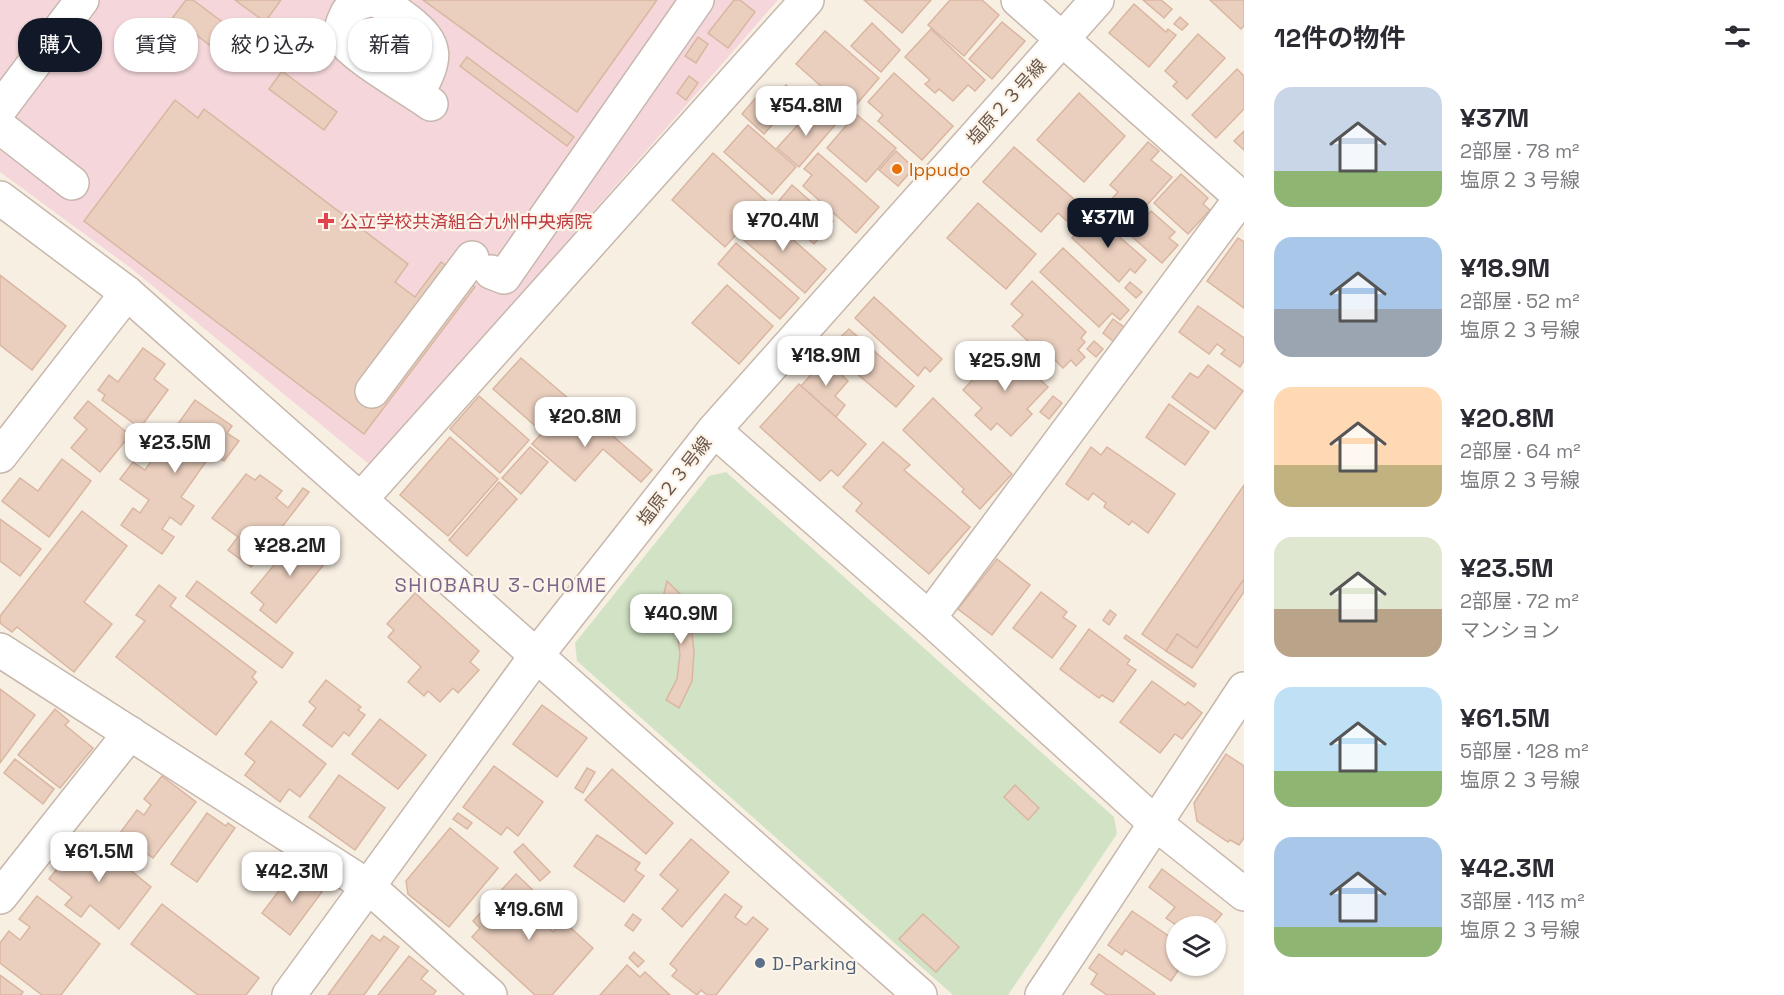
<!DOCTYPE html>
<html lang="ja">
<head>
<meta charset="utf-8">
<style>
	:root { --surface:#fff; --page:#f2f2f3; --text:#2b2b33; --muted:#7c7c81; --accent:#111827 }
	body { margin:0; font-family:"Space Grotesk","Noto Sans JP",sans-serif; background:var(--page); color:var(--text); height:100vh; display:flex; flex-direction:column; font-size:22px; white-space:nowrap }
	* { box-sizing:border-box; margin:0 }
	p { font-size:20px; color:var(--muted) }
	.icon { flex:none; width:33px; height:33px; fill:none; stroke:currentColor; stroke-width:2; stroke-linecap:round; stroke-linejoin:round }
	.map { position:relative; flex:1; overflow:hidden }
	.panel { display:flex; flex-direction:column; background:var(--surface); width:540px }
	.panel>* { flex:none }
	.banner { position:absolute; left:18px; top:18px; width:570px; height:54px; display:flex; gap:12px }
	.controls { position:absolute; left:1166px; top:916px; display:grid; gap:12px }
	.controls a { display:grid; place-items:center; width:60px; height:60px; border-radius:50%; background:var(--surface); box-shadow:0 2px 4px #0004; font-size:30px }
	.price { position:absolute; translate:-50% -51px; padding:0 14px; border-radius:12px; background:#fff; color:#222; font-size:20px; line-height:39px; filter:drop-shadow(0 2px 3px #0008) }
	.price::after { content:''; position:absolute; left:50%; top:36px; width:18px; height:14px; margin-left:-9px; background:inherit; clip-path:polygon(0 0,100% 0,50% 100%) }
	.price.selected { background:var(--accent); color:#fff }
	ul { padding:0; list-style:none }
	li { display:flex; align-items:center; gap:18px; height:150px; padding:0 30px }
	li span { display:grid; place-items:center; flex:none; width:168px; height:120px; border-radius:18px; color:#555 }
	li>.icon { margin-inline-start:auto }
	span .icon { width:72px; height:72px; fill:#fffc; stroke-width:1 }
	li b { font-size:26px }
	h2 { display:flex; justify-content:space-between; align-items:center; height:72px; padding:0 30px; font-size:26px }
	.chip { padding:0 21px; border-radius:24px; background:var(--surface); box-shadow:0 2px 4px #0004; font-size:21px; line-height:54px }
	.chip.selected { background:var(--accent); color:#fff }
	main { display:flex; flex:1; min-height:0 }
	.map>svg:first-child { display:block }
	.medical { fill:#f5d7db }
	.green { fill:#d1e3c4 }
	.building { fill:#eacfbe; stroke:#dab6a1; stroke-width:1.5 }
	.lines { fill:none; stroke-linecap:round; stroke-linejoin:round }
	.minor-casing { stroke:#c7b7ac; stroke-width:36 }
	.minor { stroke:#fff; stroke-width:33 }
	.food-dot { fill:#e8710a; stroke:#fcf4e8; stroke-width:2 }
	.health-dot { fill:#e0444e; stroke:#fcf4e8; stroke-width:2 }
	.service-dot { fill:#5c6f8a; stroke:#fcf4e8; stroke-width:2 }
	.labels { text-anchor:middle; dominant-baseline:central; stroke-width:4.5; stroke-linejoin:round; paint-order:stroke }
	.street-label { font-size:18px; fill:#6c574d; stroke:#fcf4e8 }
	.food-label { font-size:18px; fill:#c56008; stroke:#fcf4e8; text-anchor:start }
	.health-label { font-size:18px; fill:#be3a42; stroke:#fcf4e8; text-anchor:start }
	.service-label { font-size:18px; fill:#4e5e75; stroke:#fcf4e8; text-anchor:start }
	.neighbourhood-label { font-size:20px; letter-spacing:1.5px; fill:#7b6589; stroke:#fcf4e8 }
</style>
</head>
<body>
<main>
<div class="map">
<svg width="1244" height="995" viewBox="0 0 1244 995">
	<rect width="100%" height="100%" fill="#f8efe3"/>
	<path class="medical" d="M0,0H778L371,466L132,269L0,172Z"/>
	<path class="green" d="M726,472L1114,817L1117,834L1008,995H953L577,661L575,643L709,476Z"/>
	<g class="building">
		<path d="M186,0H193L245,39L229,60L173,17Z"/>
		<path d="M235,0H281L265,22Z"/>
		<path d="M423,0H657L577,112Z"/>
		<path d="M734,0H740L755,12L728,48L708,33Z"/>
		<path d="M864,0H931L902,33Z"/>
		<path d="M950,0H982L999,15L964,56L928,25Z"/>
		<path d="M1143,0H1161L1172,9L1164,18Z"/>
		<path d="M1210,0H1244V26L1241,29Z"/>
		<path d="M1134,4L1166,32L1168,29L1176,35L1149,67L1109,33Z"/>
		<path d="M1180,17L1188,24L1182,30L1174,24Z"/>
		<path d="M1002,22L1025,41L992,79L969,59Z"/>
		<path d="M872,23L900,50L881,72L851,46Z"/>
		<path d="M931,29L985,80L975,91L968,85L953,101L939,89L935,93L925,84L930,80L905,57Z"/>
		<path d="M825,31L879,78L850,112L796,64Z"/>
		<path d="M1198,34L1225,58L1187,99L1173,86L1177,82L1165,71Z"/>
		<path d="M698,37L708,44L696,63L685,56Z"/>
		<path d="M467,57L574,137L567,146L460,66Z"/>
		<path d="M1237,69L1244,76V109L1216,138L1192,115Z"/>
		<path d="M282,71L337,112L324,130L269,89Z"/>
		<path d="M894,73L953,126L922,160L878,121L883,115L868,102Z"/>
		<path d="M689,76L698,83L686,100L677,93Z"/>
		<path d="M786,85L810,107L796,124L771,103Z"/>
		<path d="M1079,93L1125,136L1084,182L1037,140Z"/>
		<path d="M759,94L782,114L764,134L742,114Z"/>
		<path d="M175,100L198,118L204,109L408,264L395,282L415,297L441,262L475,287L364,434L84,221Z"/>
		<path d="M814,107L835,125L799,167L777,148Z"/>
		<path d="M856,114L896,148L866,182L827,148Z"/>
		<path d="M748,125L796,167L772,194L724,152Z"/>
		<path d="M1244,131V150L1234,141Z"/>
		<path d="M1148,142L1159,151L1151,160L1172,177L1131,223L1108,203L1118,192L1110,185Z"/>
		<path d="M1014,147L1081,205L1067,221L1058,213L1041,232L983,182Z"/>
		<path d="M896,151L914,168L898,186L879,170Z"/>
		<path d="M713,153L766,201L725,247L672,200Z"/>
		<path d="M818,153L879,207L856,233L803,186L812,175L804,169Z"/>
		<path d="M1181,174L1208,198L1203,204L1210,210L1188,234L1154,203Z"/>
		<path d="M792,185L833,221L814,244L773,208Z"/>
		<path d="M978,203L1036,254L1006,289L947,238Z"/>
		<path d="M761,211L826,269L805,293L739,236Z"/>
		<path d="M1151,211L1175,232L1169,238L1178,245L1162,263L1130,235Z"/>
		<path d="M1093,214L1146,260L1135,273L1130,269L1119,282L1072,238Z"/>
		<path d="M1238,238L1244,242V308L1207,281Z"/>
		<path d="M736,243L799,298L780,319L718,264Z"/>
		<path d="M1063,248L1129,310L1120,320L1112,313L1099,327L1040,272Z"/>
		<path d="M0,275L66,326L32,370L0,345Z"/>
		<path d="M1032,281L1086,332L1081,338L1085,342L1078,350L1085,357L1076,366L1071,360L1063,368L1050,355L1041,363L1028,350L1033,346L1012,326L1023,315L1011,304Z"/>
		<path d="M1130,282L1142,292L1136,298L1125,288Z"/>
		<path d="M727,285L773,326L739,364L692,323Z"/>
		<path d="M874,297L942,359L930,372L925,367L918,376L855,318Z"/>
		<path d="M1198,306L1244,338V361L1240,367L1221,354L1225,350L1217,344L1209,354L1179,332Z"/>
		<path d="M1113,319L1124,327L1114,342L1103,333Z"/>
		<path d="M849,329L914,386L896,407L828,349Z"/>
		<path d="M1094,341L1103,349L1096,357L1087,349Z"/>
		<path d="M1005,346L1048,387L1027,409L1032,414L1011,436L997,423L991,430L975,415L982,408L963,390Z"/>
		<path d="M143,348L165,364L154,379L168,390L140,428L102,400L105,395L98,390L109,375L118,382Z"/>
		<path d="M521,358L568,398L540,430L493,389Z"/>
		<path d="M825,359L848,381L835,396L845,405L836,417L801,386Z"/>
		<path d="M1208,365L1243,391L1215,429L1172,397L1190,373L1198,378Z"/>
		<path d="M799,384L866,444L838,476L831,470L820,481L760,427Z"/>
		<path d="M479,396L529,440L500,473L450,429Z"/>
		<path d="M1053,396L1062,403L1049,419L1040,412Z"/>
		<path d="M933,398L1012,474L980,509L962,492L964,489L903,430Z"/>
		<path d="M195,400L232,426L227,433L239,441L224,461L212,453L181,497L194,506L181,525L170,517L162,529L174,537L162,554L121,525L133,508L140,513L149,500L120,479L133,462L145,470Z"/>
		<path d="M88,401L130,435L100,472L71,448L87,429L74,418Z"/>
		<path d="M1169,404L1209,432L1185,465L1146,437Z"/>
		<path d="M561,412L581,430L591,417L652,470L641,482L603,449L575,481L532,444Z"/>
		<path d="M450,437L498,479L448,536L400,495Z"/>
		<path d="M883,442L910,465L904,470L970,527L929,574L856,511L862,503L843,487Z"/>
		<path d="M530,447L548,462L521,494L502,478Z"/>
		<path d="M1091,447L1101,455L1107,447L1175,494L1148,533L1132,521L1129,525L1104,507L1106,503L1093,493L1088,500L1066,484Z"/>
		<path d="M62,459L91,481L49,537L2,501L20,478L38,491Z"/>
		<path d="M246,474L255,480L260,475L282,491L276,498L288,508L303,488L309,492L251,567L228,550L238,537L212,518Z"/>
		<path d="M499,482L517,499L467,556L449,540Z"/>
		<path d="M1244,485V579L1197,648L1177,634L1166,651L1142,634Z"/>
		<path d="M82,511L127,546L84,602L112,624L74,672L17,627L12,632L0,623V616Z"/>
		<path d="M0,519L41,549L20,576L0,561Z"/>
		<path d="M301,532L330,557L276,623L260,610L264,604L251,593Z"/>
		<path d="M997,559L1030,585L992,635L958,609Z"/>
		<path d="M1244,579V592L1192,668L1166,651L1177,634L1197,648Z"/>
		<path d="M197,581L293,653L282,668L186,596Z"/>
		<path d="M667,581L683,597L691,623L694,652L692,681L679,708L666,700L677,679L680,654L675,618L663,597Z"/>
		<path d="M159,585L176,598L170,606L256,672L252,677L257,682L216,735L116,657L145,621L136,615Z"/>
		<path d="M1041,592L1067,612L1063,617L1076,626L1052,658L1013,628Z"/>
		<path d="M415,593L479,651L470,662L479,670L458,693L453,688L440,702L428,691L424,696L408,682L421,667L388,637L394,630L387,624Z"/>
		<path d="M1110,610L1116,615L1109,625L1103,620Z"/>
		<path d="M1089,629L1130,660L1127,664L1136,670L1113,702L1102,695L1099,698L1060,669Z"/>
		<path d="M1126,635L1196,684L1194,687L1124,638Z"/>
		<path d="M326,680L361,707L358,710L365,715L349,736L344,732L332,747L303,725L316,708L309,702Z"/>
		<path d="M1152,681L1185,705L1188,702L1202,713L1182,739L1175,734L1160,753L1120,722Z"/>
		<path d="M0,689L35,715L0,763Z"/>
		<path d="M542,705L587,738L557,777L513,744Z"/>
		<path d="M55,709L69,721L65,725L93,748L60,788L18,755Z"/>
		<path d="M380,719L426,755L398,789L352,754Z"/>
		<path d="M271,721L326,764L300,797L289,789L280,802L245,775L255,762L245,754Z"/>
		<path d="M1226,754L1244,766V838L1239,845L1230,840L1228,842L1197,821L1194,803Z"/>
		<path d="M15,759L54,789L43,804L4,773Z"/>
		<path d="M494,766L543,802L518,836L507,827L501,835L463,807Z"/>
		<path d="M587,768L595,772L583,793L575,788Z"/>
		<path d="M612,769L673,823L646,854L585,800Z"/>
		<path d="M339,775L385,808L355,850L309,817Z"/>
		<path d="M162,776L196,802L153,858L120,833L137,810L144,815L151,805L144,799Z"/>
		<path d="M1015,785L1039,808L1028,820L1004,797Z"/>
		<path d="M207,813L226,826L228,823L235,828L197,882L171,864Z"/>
		<path d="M458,813L472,823L467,829L453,819Z"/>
		<path d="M450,828L498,868L449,927L408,894L406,881Z"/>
		<path d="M85,834L151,887L119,929L90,905L81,917L65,905L72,897L49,879Z"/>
		<path d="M597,835L640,863L635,870L644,876L624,902L574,866Z"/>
		<path d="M691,839L729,872L682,927L662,909L678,890L660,875Z"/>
		<path d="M523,844L550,872L540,881L514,852Z"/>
		<path d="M1162,869L1222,914L1211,927H1179L1166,918L1175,907L1149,887Z"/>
		<path d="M294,871L322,892L290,935L262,913Z"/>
		<path d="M516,874L537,894L526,906L553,932L563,921L593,948L552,995H535L472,937L480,928L473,921Z"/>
		<path d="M725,894L742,907L735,917L746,925L753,917L768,929L716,995H707L701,990L697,995L672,976L677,970L670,964Z"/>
		<path d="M37,896L100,944L61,995H42L0,963V943L9,931L20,940L30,927L19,919Z"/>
		<path d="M162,904L259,978L246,995H198L131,944Z"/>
		<path d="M1132,911L1176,941V966H1181L1171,981L1125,950L1122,955L1108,945Z"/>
		<path d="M633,914L641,920L633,931L625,925Z"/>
		<path d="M923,914L959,947L936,972L899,939Z"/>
		<path d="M372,935L380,941L384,936L399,947L364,995H328Z"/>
		<path d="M634,952L644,961L638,967L629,958Z"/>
		<path d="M1099,954L1155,994L1154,995H1107L1091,984L1097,974L1089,968Z"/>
		<path d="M409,956L428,971L421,979L436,991L433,995H378Z"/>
		<path d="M627,965L640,977L645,972L670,995H600Z"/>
		<path d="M0,975L23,992L21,995H0Z"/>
	</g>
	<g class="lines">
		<defs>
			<g id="minor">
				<path d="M369,0C357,3 349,6 345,18C342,24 340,30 342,37C345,52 415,92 431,104"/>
				<path d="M374,0C387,4 396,12 407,20C440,46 436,58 418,93"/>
				<path d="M1018,0L1244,200"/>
				<path d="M0,109L82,0"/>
				<path d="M0,127L72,183"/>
				<path d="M0,198L127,293L920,995"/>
				<path d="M491,272L504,277L697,0"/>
				<path d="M372,391L472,258"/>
				<path d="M714,430L929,618L1155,823L1244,894"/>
				<path d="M0,456L127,293"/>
				<path d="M361,499L807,0"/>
				<path d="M929,618L1241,198"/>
				<path d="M0,650L369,887L490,995"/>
				<path d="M0,897L130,733"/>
				<path d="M289,995L536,656L714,430L1097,0"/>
				<path d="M1042,995L1244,689"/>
			</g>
		</defs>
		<use href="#minor" class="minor-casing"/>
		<use href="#minor" class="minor"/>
	</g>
	<circle class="food-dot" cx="897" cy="169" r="6"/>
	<path class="health-dot" d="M323 212h6v6h6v6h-6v6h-6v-6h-6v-6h6z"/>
	<circle class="service-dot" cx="760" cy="963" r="6"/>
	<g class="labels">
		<g class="street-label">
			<text transform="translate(1006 102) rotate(-48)">塩原２３号線</text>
			<text transform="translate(674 481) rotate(-52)">塩原２３号線</text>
		</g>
		<g class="food-label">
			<text x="909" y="169">Ippudo</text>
		</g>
		<g class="health-label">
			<text x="340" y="221">公立学校共済組合九州中央病院</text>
		</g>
		<g class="service-label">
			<text x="772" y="963">D-Parking</text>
		</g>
		<g class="neighbourhood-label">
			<text x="501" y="585">SHIOBARU 3-CHOME</text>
		</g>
	</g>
</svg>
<div class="controls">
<a><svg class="icon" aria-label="layers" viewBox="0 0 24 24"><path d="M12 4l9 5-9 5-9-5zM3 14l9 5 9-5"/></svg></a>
</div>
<b class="price" style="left:806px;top:137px">¥54.8M</b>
<b class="price selected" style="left:1108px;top:249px">¥37M</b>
<b class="price" style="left:783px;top:252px">¥70.4M</b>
<b class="price" style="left:826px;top:387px">¥18.9M</b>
<b class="price" style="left:1005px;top:392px">¥25.9M</b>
<b class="price" style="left:585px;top:448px">¥20.8M</b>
<b class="price" style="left:175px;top:474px">¥23.5M</b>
<b class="price" style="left:290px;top:577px">¥28.2M</b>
<b class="price" style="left:681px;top:645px">¥40.9M</b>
<b class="price" style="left:99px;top:883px">¥61.5M</b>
<b class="price" style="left:292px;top:903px">¥42.3M</b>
<b class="price" style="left:529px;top:941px">¥19.6M</b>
<div class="banner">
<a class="chip selected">購入</a>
<a class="chip">賃貸</a>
<a class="chip">絞り込み</a>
<a class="chip">新着</a>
</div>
</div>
<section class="panel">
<h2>12件の物件<svg class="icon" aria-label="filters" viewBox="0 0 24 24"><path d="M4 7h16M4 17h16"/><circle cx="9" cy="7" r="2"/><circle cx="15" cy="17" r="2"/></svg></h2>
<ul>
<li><span style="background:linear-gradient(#c9d6e8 70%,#8fb573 0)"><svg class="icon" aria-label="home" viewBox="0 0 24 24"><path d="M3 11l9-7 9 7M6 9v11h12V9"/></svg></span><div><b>¥37M</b><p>2部屋 · 78 m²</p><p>塩原２３号線</p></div></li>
<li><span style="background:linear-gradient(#a9c7e8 60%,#9aa5b1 0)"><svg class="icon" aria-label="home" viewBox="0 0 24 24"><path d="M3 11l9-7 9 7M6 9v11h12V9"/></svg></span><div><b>¥18.9M</b><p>2部屋 · 52 m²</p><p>塩原２３号線</p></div></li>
<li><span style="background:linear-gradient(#ffd9b3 65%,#c2b280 0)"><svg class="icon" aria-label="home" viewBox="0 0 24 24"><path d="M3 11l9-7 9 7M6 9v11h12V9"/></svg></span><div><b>¥20.8M</b><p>2部屋 · 64 m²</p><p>塩原２３号線</p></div></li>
<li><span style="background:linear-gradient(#dfe7d0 60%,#b9a48a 0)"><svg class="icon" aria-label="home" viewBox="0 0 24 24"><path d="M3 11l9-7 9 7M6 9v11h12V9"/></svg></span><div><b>¥23.5M</b><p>2部屋 · 72 m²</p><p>マンション</p></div></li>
<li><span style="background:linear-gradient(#bfe0f5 70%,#8fb573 0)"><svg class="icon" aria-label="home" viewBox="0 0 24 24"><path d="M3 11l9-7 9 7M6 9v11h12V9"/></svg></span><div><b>¥61.5M</b><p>5部屋 · 128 m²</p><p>塩原２３号線</p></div></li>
<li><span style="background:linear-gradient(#a9c7e8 75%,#8fb573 0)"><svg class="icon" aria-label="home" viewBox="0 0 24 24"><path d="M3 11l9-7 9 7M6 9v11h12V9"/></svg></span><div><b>¥42.3M</b><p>3部屋 · 113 m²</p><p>塩原２３号線</p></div></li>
</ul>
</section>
</main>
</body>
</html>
